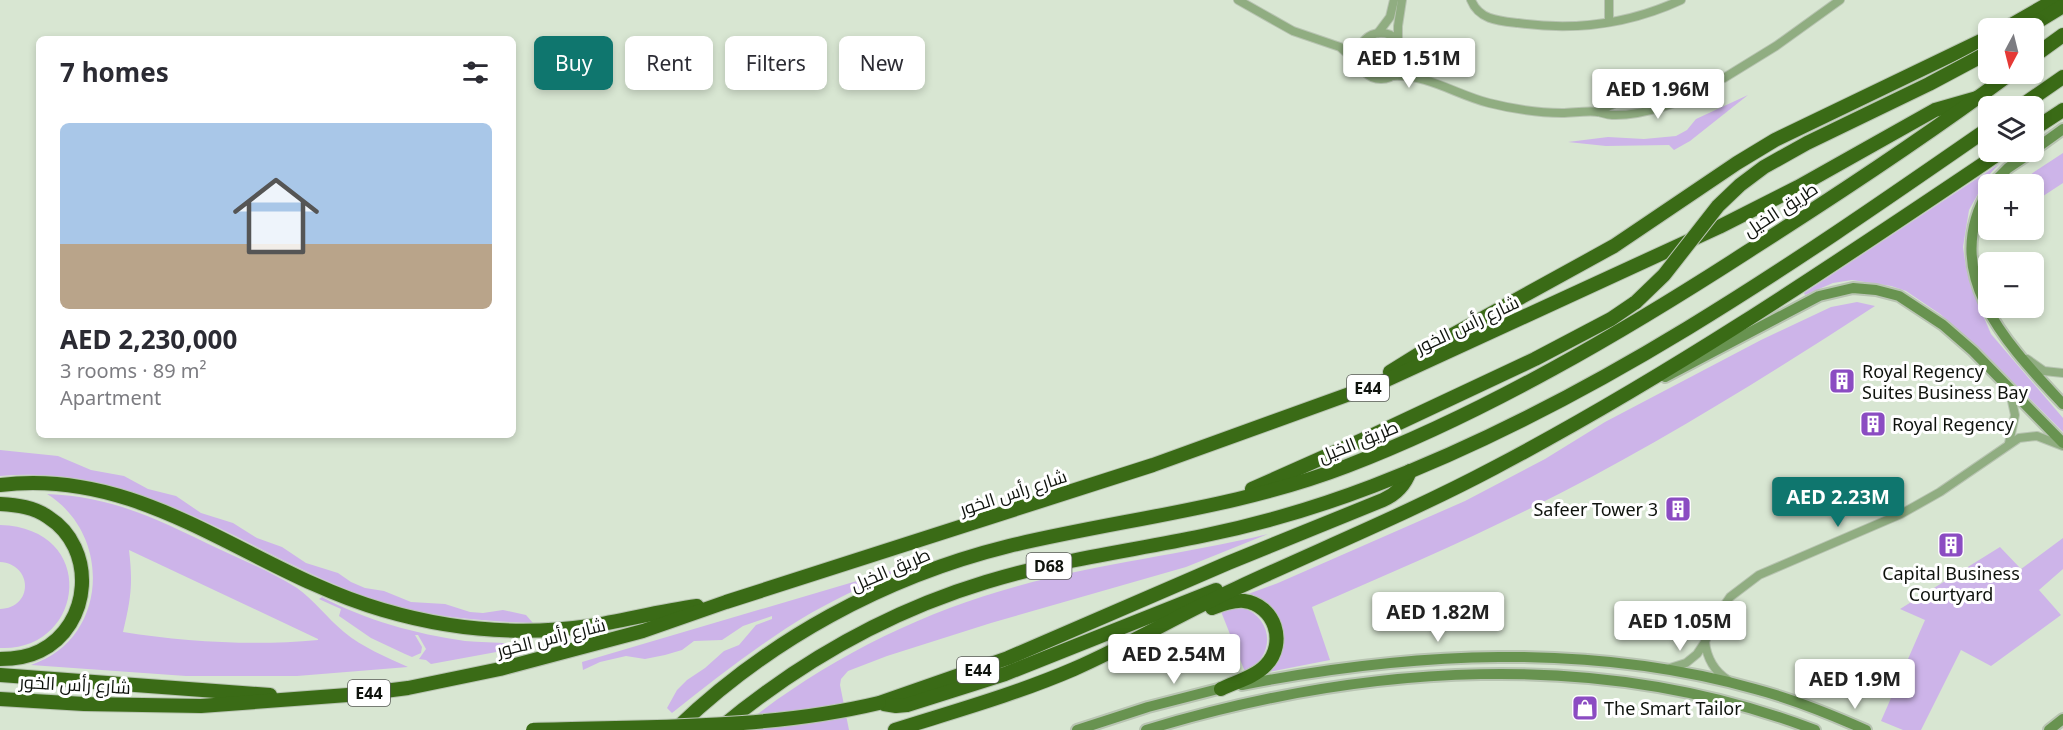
<!DOCTYPE html>
<html lang="en">
<head>
<meta charset="utf-8">
<style>
	:root { --surface:#fff; --page:#f2f2f3; --text:#2b2b33; --muted:#7c7c81; --accent:#0f766e }
	body { margin:0; font-family:"Noto Sans",Cairo,sans-serif; background:var(--page); color:var(--text); height:100vh; display:flex; flex-direction:column; font-size:22px; white-space:nowrap }
	* { box-sizing:border-box; margin:0 }
	p { font-size:20px; color:var(--muted) }
	.icon { flex:none; width:33px; height:33px; fill:none; stroke:currentColor; stroke-width:2; stroke-linecap:round; stroke-linejoin:round }
	.map { position:relative; flex:1; overflow:hidden }
	.panel { position:absolute; left:36px; top:36px; width:480px; height:402px; display:flex; flex-direction:column; background:var(--surface); border-radius:9px; box-shadow:0 3px 9px #0003 }
	.panel>* { flex:none }
	.guide { position:absolute; left:534px; top:36px; width:570px; height:54px; display:flex; gap:12px }
	.needle { width:39px; rotate:187deg }
	.controls { position:absolute; left:1978px; top:18px; display:grid; gap:12px }
	.controls a { display:grid; place-items:center; width:66px; height:66px; border-radius:9px; background:var(--surface); box-shadow:0 3px 9px #0003; font-size:30px }
	.price { position:absolute; translate:-50% -51px; padding:0 14px; border-radius:6px; background:#fff; color:#222; font-size:20px; line-height:39px; filter:drop-shadow(0 2px 3px #0008) }
	.price::after { content:''; position:absolute; left:50%; top:36px; width:18px; height:14px; margin-left:-9px; background:inherit; clip-path:polygon(0 0,100% 0,50% 100%) }
	.price.on { background:var(--accent); color:#fff }
	ul { padding:0; list-style:none }
	li { display:grid; align-content:center; gap:12px; height:318px; padding:0 24px }
	li span { display:grid; place-items:center; height:186px; border-radius:9px; color:#555 }
	li>.icon { margin-inline-start:auto }
	span .icon { width:108px; height:108px; fill:#fffc; stroke-width:1 }
	li b { font-size:26px }
	h2 { display:flex; justify-content:space-between; align-items:center; height:72px; padding:0 24px; font-size:26px }
	.pill { padding:0 21px; border-radius:9px; background:var(--surface); box-shadow:0 3px 9px #0003; font-size:21px; line-height:54px }
	.pill.on { background:var(--accent); color:#fff }
	.map>svg:first-child { display:block }
	.green { fill:#cdb4e9; fill-rule:evenodd }
	.lines { fill:none; stroke-linecap:round; stroke-linejoin:round }
	.street-casing { stroke:#b8c4b2; stroke-width:10 }
	.secondary-casing { stroke:#b8c4b2; stroke-width:14 }
	.highway-casing { stroke:#b8c4b2; stroke-width:16 }
	.street { stroke:#90ad81; stroke-width:8 }
	.secondary { stroke:#689350; stroke-width:10 }
	.highway { stroke:#3a6b16; stroke-width:14 }
	.highway-bridge-casing { stroke:#b8c4b2; stroke-width:16; stroke-linecap:butt }
	.highway-bridge { stroke:#3a6b16; stroke-width:14 }
	.labels { text-anchor:middle; dominant-baseline:central; stroke-width:6; stroke-linejoin:round; paint-order:stroke }
	.shield { fill:#fff; stroke:#575a56; stroke-width:1.5 }
	.shield-label { font-size:16px; font-weight:bold; fill:#0f130d }
	.street-label { font-size:18px; fill:#0f130d; stroke:#fff }
	.poi-label { font-size:18px; fill:#0f130d; stroke:#fff; text-anchor:start }
</style>
</head>
<body>
<div class="map">
<svg width="2063" height="730" viewBox="0 0 2063 730">
	<rect width="100%" height="100%" fill="#d8e6d2"/>
	<g class="green">
		<path d="M1748,95L1690,141L1674,150L1669,145L1606,146L1568,142L1608,137L1644,139L1676,136L1687,130L1696,119Z"/>
		<path d="M2063,153V183L2034,202V184H2019L2034,172Z"/>
		<path d="M1999,164L1988,176L1969,210L1963,247L1966,267L1971,287L1991,334L2063,418V432L1980,349L1940,314L1906,291L1891,286L1852,280L1833,283L1805,295L1804,293Z"/>
		<path d="M1857,302L1875,306C1763,379 1647,451 1527,510C1456,545 1384,576 1312,607L1330,660L1264,673L1280,625L1237,598L1278,583L1465,501L1545,459L1605,422L1761,340L1831,307Z"/>
		<path d="M0,450L58,456L91,470L124,476L148,489L176,496L201,513L233,523L257,538L282,547L306,563L338,573L351,582L365,588L384,591L411,602L445,604L470,612L483,613L503,610L526,615L533,623C476,621 417,616 363,596C240,549 140,463 0,476Z"/>
		<path d="M47,494C116,497 158,520 219,549C245,561 273,573 297,588C314,600 327,618 344,632C362,647 386,657 408,667L297,676H186L31,665C108,640 113,535 47,494ZM129,550L318,639V640C254,646 186,642 123,632C131,599 133,584 129,550Z"/>
		<path d="M0,525C100,528 85,652 0,648V609C34,608 33,564 0,562Z"/>
		<path d="M1268,534L1186,567L991,623L887,656L848,671L841,679L840,685L849,730H737C820,663 915,614 1018,586C1100,563 1186,554 1268,534Z"/>
		<path d="M2063,538V569L2039,590L2061,615L1991,666L1961,650L1921,730H1903L1881,721L1925,620L1900,609L2000,547L2021,569Z"/>
		<path d="M911,565C877,580 843,595 811,613C762,642 717,677 672,713L667,708L677,690L687,680L705,668L724,651L739,645L756,625L772,619V616L743,626L722,640L694,641L682,650L665,655L645,659L626,656L600,662L583,670L582,662Z"/>
		<path d="M322,597C365,620 416,634 465,641C486,643 509,642 529,646L431,664L426,660L419,659L426,649L418,635H415L422,647L421,653L412,657L405,654L371,638L339,616L341,609L321,600L319,599Z"/>
		<path d="M1242,607C1274,619 1276,656 1245,672L1220,609Z"/>
	</g>
	<g class="lines">
		<defs>
			<g id="street">
				<path d="M1238,0L1293,31L1340,47L1358,63"/>
				<path d="M1471,0C1479,20 1499,21 1518,23C1573,31 1629,24 1681,0"/>
				<path d="M1609,22V0"/>
				<circle cx="1381" cy="56" r="23"/>
				<path d="M1378,33L1390,17L1394,0"/>
				<path d="M1398,40V26L1402,0"/>
				<path d="M1404,58L1422,77"/>
				<path d="M1393,76C1427,74 1457,95 1489,103C1513,109 1537,113 1562,113C1573,113 1588,110 1599,112C1603,113 1607,115 1612,115C1638,116 1689,103 1706,84"/>
				<path d="M1598,112L1617,102L1680,86L1706,84L1724,78L1776,46L1840,0"/>
				<path d="M2027,359L2044,371L2063,373"/>
				<path d="M2009,443L2015,415L2010,392"/>
				<path d="M1705,642C1707,659 1714,671 1728,680"/>
				<path d="M1670,668L1686,663L1697,654L1705,642L1713,622L1730,597L1759,575L1901,514L1940,492L2019,438L2037,436L2063,446"/>
			</g>
			<g id="secondary">
				<path d="M2034,150L2063,129"/>
				<path d="M1992,184L2008,168L2032,152"/>
				<path d="M1989,189C1938,274 2008,345 2063,404"/>
				<path d="M1665,377L1819,296L1853,288L1876,290L1899,296L1943,325L1973,351L2063,443"/>
				<path d="M1242,685C1411,652 1587,642 1755,689C1793,699 1830,714 1866,730"/>
				<path d="M1077,730L1148,707L1226,687"/>
				<path d="M1146,730C1364,664 1599,647 1815,730"/>
				<path d="M2049,730L2063,719"/>
			</g>
			<g id="highway">
				<path d="M2006,28L2055,0"/>
				<path d="M2027,28L2063,6"/>
				<path d="M2034,56L2063,35"/>
				<path d="M2021,106L2063,77"/>
				<path d="M2034,129L2063,110"/>
				<path d="M1390,372L1427,349L1614,246L1737,163L1775,140L1989,37"/>
				<path d="M0,485C147,467 250,572 383,610C451,630 520,636 590,626C626,620 661,611 697,606"/>
				<path d="M1252,489L1369,437L1535,359L1611,319L1636,302"/>
				<path d="M0,504C17,505 34,507 48,517C97,548 92,625 40,651C28,657 13,659 0,659"/>
				<path d="M1212,608C1222,604 1233,600 1244,601C1275,605 1287,643 1266,665C1255,677 1235,682 1221,689"/>
				<path d="M0,675L270,695"/>
				<path d="M0,699L84,704L201,706L361,694L408,688L500,669L643,631L726,602L1153,465L1380,383L1719,227L1798,187L1935,110L1977,98"/>
				<path d="M879,703L1008,658L1228,563L1383,500C1397,494 1405,485 1410,471"/>
				<path d="M884,704L896,706L907,705L1005,674L1216,590"/>
				<path d="M719,729C798,663 887,612 986,582C1057,560 1130,551 1202,536C1261,524 1318,507 1373,486C1596,401 1794,263 1989,128"/>
				<path d="M675,730C768,640 884,577 1009,546C1122,519 1238,508 1347,466C1485,413 1623,332 1747,252C1837,195 1925,137 2010,74"/>
				<path d="M895,730C955,711 1016,694 1074,669C1129,645 1182,613 1237,588C1323,548 1411,512 1494,468C1671,375 1836,263 2001,152"/>
			</g>
		</defs>
		<use href="#street" class="street-casing"/>
		<use href="#secondary" class="secondary-casing"/>
		<use href="#highway" class="highway-casing"/>
		<use href="#street" class="street"/>
		<use href="#secondary" class="secondary"/>
		<use href="#highway" class="highway"/>
		<defs>
			<g id="highway-bridge">
				<path d="M1636,302L1664,275L1718,206L1740,185L1764,167L1807,143L1929,84L1989,52"/>
				<path d="M533,730C648,726 766,730 879,703"/>
			</g>
		</defs>
		<use href="#highway-bridge" class="highway-bridge-casing"/>
		<use href="#highway-bridge" class="highway-bridge"/>
	</g>
	<defs>
		<symbol id="building-square" viewBox="-11 -11 22 22"><rect x="-9" y="-9" width="18" height="18" rx="4" fill="#8b4cc2" stroke="#fff"/><path d="M-4-6H4V6H1V3H-1V6H-4ZM-2.5-4.3h1.7v1.8h-1.7ZM.8-4.3h1.7v1.8H.8ZM-2.5-1h1.7V.8h-1.7ZM.8-1h1.7V.8H.8Z" fill="#fff"/></symbol>
		<symbol id="shop-square" viewBox="-11 -11 22 22"><rect x="-9" y="-9" width="18" height="18" rx="4" fill="#8b4cc2" stroke="#fff"/><path d="M-5-2.5h2.3a2.7 3.5 0 0 1 5.4 0H5L5.5 6h-11ZM-1.5-2.5h3a1.5 2.3 0 0 0-3 0Z" fill="#fff"/></symbol>
	</defs>
	<g fill-rule="evenodd">
		<use href="#building-square" x="1827" y="366" width="30" height="30"/>
		<use href="#building-square" x="1858" y="409" width="30" height="30"/>
		<use href="#building-square" x="1663" y="494" width="30" height="30"/>
		<use href="#building-square" x="1936" y="530" width="30" height="30"/>
		<use href="#shop-square" x="1570" y="693" width="30" height="30"/>
	</g>
	<g class="labels">
		<g class="shield">
			<rect x="1347" y="375" width="42" height="26" rx="4.5"/>
			<rect x="1026.5" y="553" width="45" height="26" rx="4.5"/>
			<rect x="957" y="657" width="42" height="26" rx="4.5"/>
			<rect x="348" y="680" width="42" height="26" rx="4.5"/>
		</g>
		<g class="shield-label">
			<text x="1368" y="388">E44</text>
			<text x="1049" y="566">D68</text>
			<text x="978" y="670">E44</text>
			<text x="369" y="693">E44</text>
		</g>
		<g class="street-label">
			<text transform="translate(1780 209) rotate(-33)">طريق الخيل</text>
			<text transform="translate(1467 324) rotate(-25)">شارع رأس الخور</text>
			<text transform="translate(1358 441) rotate(-22)">طريق الخيل</text>
			<text transform="translate(1013 492) rotate(-18)">شارع رأس الخور</text>
			<text transform="translate(890 569) rotate(-23)">طريق الخيل</text>
			<text transform="translate(551 637) rotate(-14)">شارع رأس الخور</text>
			<text transform="translate(75 684) rotate(3)">شارع رأس الخور</text>
		</g>
		<g class="poi-label">
			<text x="1862" y="371">Royal Regency<tspan x="1862" dy="21">Suites Business Bay</tspan></text>
			<text x="1892" y="424">Royal Regency</text>
			<text x="1658" y="509" text-anchor="end">Safeer Tower 3</text>
			<text x="1951" y="573" text-anchor="middle">Capital Business<tspan x="1951" dy="21">Courtyard</tspan></text>
			<text x="1604" y="708">The Smart Tailor</text>
		</g>
	</g>
</svg>
<div class="controls">
<a><svg class="needle" viewBox="-14 -14 28 28"><path d="M0-13l5 13h-10z" fill="#e53935"/><path d="M0 13l5-13h-10z" fill="#7c7c81"/></svg></a>
<a><svg class="icon" aria-label="layers" viewBox="0 0 24 24"><path d="M12 4l9 5-9 5-9-5zM3 14l9 5 9-5"/></svg></a>
<a>+</a>
<a>−</a>
</div>
<b class="price" style="left:1409px;top:89px">AED 1.51M</b>
<b class="price" style="left:1658px;top:120px">AED 1.96M</b>
<b class="price on" style="left:1838px;top:528px">AED 2.23M</b>
<b class="price" style="left:1438px;top:643px">AED 1.82M</b>
<b class="price" style="left:1680px;top:652px">AED 1.05M</b>
<b class="price" style="left:1174px;top:685px">AED 2.54M</b>
<b class="price" style="left:1855px;top:710px">AED 1.9M</b>
<div class="guide">
<a class="pill on">Buy</a>
<a class="pill">Rent</a>
<a class="pill">Filters</a>
<a class="pill">New</a>
</div>
<section class="panel">
<h2>7 homes<svg class="icon" aria-label="filters" viewBox="0 0 24 24"><path d="M4 7h16M4 17h16"/><circle cx="9" cy="7" r="2"/><circle cx="15" cy="17" r="2"/></svg></h2>
<ul>
<li><span style="background:linear-gradient(#a9c7e8 65%,#b9a48a 0)"><svg class="icon" aria-label="home" viewBox="0 0 24 24"><path d="M3 11l9-7 9 7M6 9v11h12V9"/></svg></span><div><b>AED 2,230,000</b><p>3 rooms · 89 m²</p><p>Apartment</p></div></li>
</ul>
</section>
</div>
</body>
</html>
